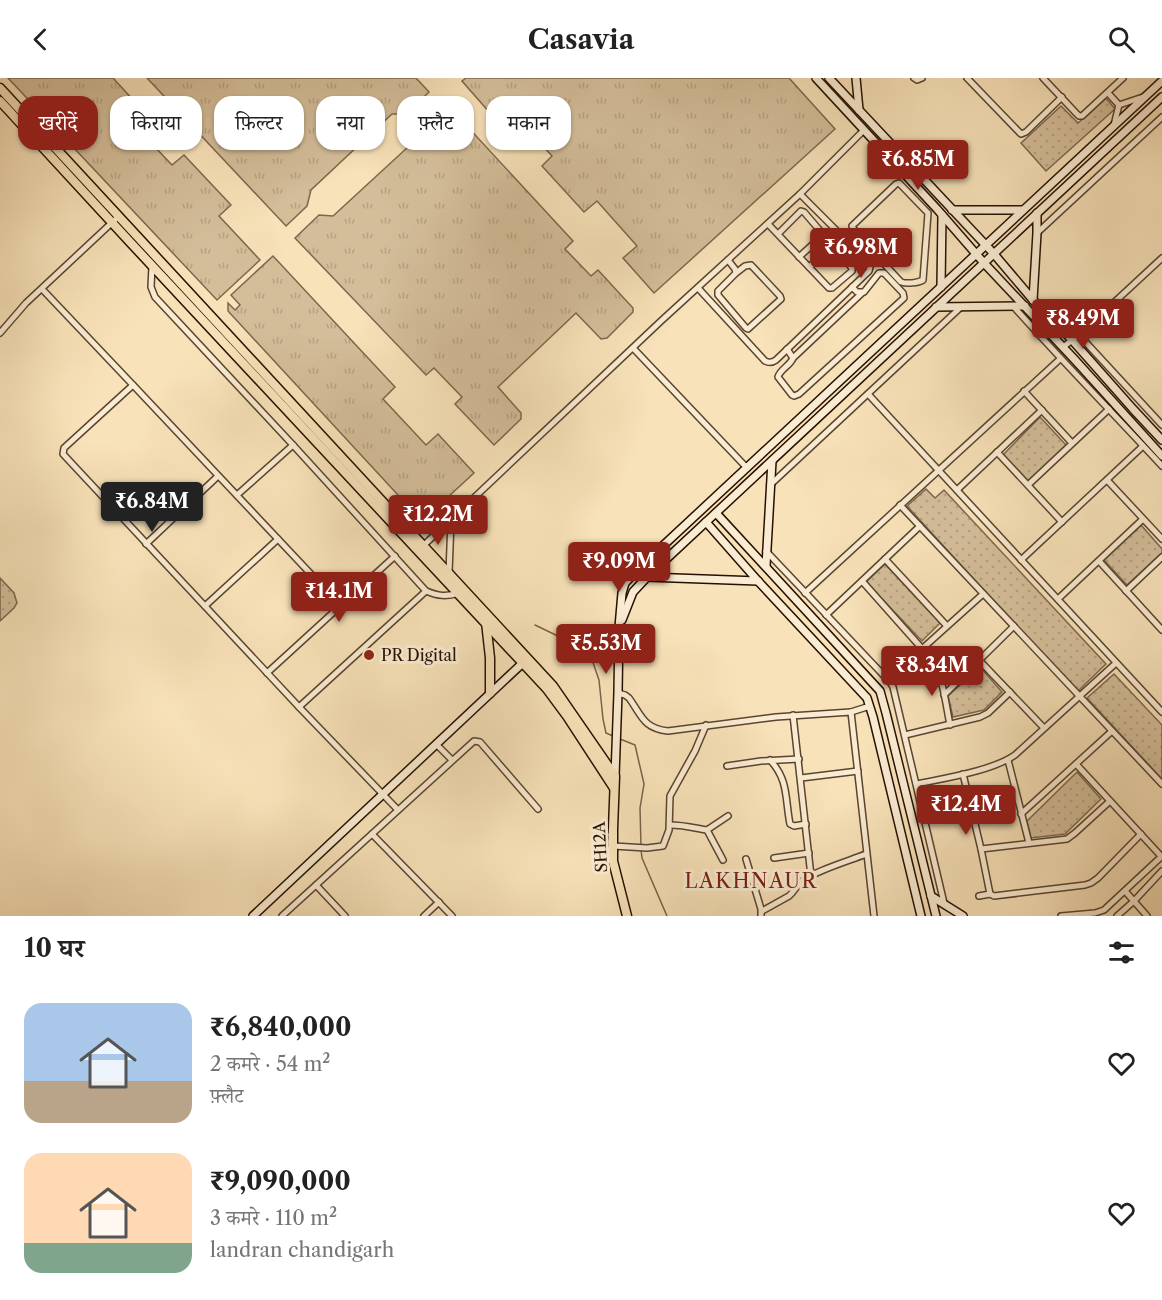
<!DOCTYPE html>
<html lang="hi">
<head>
<meta charset="utf-8">
<style>
	:root { --surface:#fff; --page:#f6f6f6; --text:#222; --muted:#767676; --accent:#8f2418 }
	body { margin:0; font-family:"Libre Caslon Text","Noto Serif Devanagari",serif; background:var(--page); color:var(--text); height:100vh; display:flex; flex-direction:column; font-size:22px; white-space:nowrap }
	* { box-sizing:border-box; margin:0 }
	p { font-size:20px; color:var(--muted) }
	.icon { flex:none; width:33px; height:33px; fill:none; stroke:currentColor; stroke-width:2; stroke-linecap:round; stroke-linejoin:round }
	.map { position:relative; height:838px; overflow:hidden }
	.side { display:flex; flex-direction:column; background:var(--surface); flex:1 }
	.side>* { flex:none }
	.top-card { position:absolute; left:18px; top:18px; width:600px; height:54px; display:flex; gap:12px }
	.price { position:absolute; translate:-50% -51px; padding:0 14px; border-radius:6px; background:var(--accent); color:#fff; font-size:20px; line-height:39px; filter:drop-shadow(0 2px 3px #0008) }
	.price::after { content:''; position:absolute; left:50%; top:36px; width:18px; height:14px; margin-left:-9px; background:inherit; clip-path:polygon(0 0,100% 0,50% 100%) }
	.price.on { background:#222; color:#fff }
	ul { padding:0; list-style:none }
	li { display:flex; align-items:center; gap:18px; height:150px; padding:0 24px }
	li span { display:grid; place-items:center; flex:none; width:168px; height:120px; border-radius:18px; color:#555 }
	li>.icon { margin-inline-start:auto }
	span .icon { width:72px; height:72px; fill:#fffc; stroke-width:1 }
	li b { font-size:26px }
	h2 { display:flex; justify-content:space-between; align-items:center; height:72px; padding:0 24px; font-size:26px }
	.pill { padding:0 21px; border-radius:18px; background:var(--surface); box-shadow:0 2px 4px #0004; font-size:21px; line-height:54px }
	.pill.on { background:var(--accent); color:#fff }
	header { display:flex; justify-content:space-between; align-items:center; height:78px; padding:0 24px; background:var(--surface); font-size:27px; font-weight:700 }
	.map>svg:first-child { display:block }
	.grass { fill:url(#grass-tufts); stroke:#7d674e; stroke-width:1.5 }
	.park { fill:url(#park-dots); stroke:#7d674e; stroke-width:1.5 }
	.lines { fill:none; stroke-linecap:round; stroke-linejoin:round }
	.stream { stroke:#79634a; stroke-width:1.5 }
	.street-casing { stroke:#5a442f; stroke-width:8 }
	.secondary-casing { stroke:#261001; stroke-width:10 }
	.primary-casing { stroke:#261001; stroke-width:11 }
	.street { stroke:#faecd2; stroke-width:5 }
	.secondary { stroke:#faecd2; stroke-width:7 }
	.primary { stroke:#f8e2b9; stroke-width:8 }
	.poi-dot { fill:#8f2418; stroke:#faecd2; stroke-width:2 }
	.labels { text-anchor:middle; dominant-baseline:central; stroke-width:6; stroke-linejoin:round; paint-order:stroke }
	.poi-label { font-size:16px; fill:#261001; stroke:#faecd2; text-anchor:start }
	.street-label { font-size:16px; fill:#261001; stroke:#faecd2 }
	.quarter-label { font-size:20px; letter-spacing:1.5px; fill:#7a1f14; stroke:#faecd2 }
</style>
</head>
<body>
<header><svg class="icon" aria-label="back" viewBox="0 0 24 24"><path d="M15 5l-7 7 7 7"/></svg>Casavia<svg class="icon" aria-label="search" viewBox="0 0 24 24"><circle cx="10" cy="10" r="6"/><path d="M15 15l6 6"/></svg></header>
<div class="map">
<svg width="1162" height="838" viewBox="0 0 1162 838">
	<defs>
		<pattern id="grass-tufts" width="24" height="20" patternUnits="userSpaceOnUse" patternTransform="scale(1.5)"><rect width="24" height="20" fill="#d4be9a"/><path d="M3 7l-1-3M5 7V3M7 7l1-3M15 17l-1-3M17 17v-4M19 17l1-3" fill="none" stroke="#b6a283"/></pattern>
		<pattern id="park-dots" width="8" height="8" patternUnits="userSpaceOnUse" patternTransform="scale(1.5)"><rect width="8" height="8" fill="#d4be9a"/><path d="M2 2h.1M6 6h.1" fill="none" stroke="#b6a283" stroke-width="1.8" stroke-linecap="round"/></pattern>
	</defs>
	<rect width="100%" height="100%" fill="#f8e2b9"/>
	<filter id="stains"><feTurbulence type="fractalNoise" baseFrequency=".00333" numOctaves="4"/><feColorMatrix values="0 0 0 0 .2 0 0 0 0 .09 0 0 0 0 .02 0 0 0 .5 -.17"/></filter>
	<radialGradient id="worn" r=".72"><stop offset=".6" stop-color="#630" stop-opacity="0"/><stop offset="1" stop-color="#630" stop-opacity=".3"/></radialGradient>
	<g class="grass">
		<path d="M8,0H113L146,36L134,47L172,87L184,77L231,127L219,138L260,182L217,222Z"/>
		<path d="M147,0H416L429,14L406,36H392L311,112L307,128L286,148Z"/>
		<path d="M466,0H789L835,51L654,215L623,180L637,168L597,123L584,134L542,88L552,78L510,32L497,43L462,3Z"/>
		<path d="M441,20L573,163L565,171L591,198L598,192L633,230V234L607,260L601,261L576,235L498,309L521,335V341L494,367L455,326L462,319L434,290L426,297L295,160L319,137L333,138L421,57L412,47Z"/>
		<path d="M273,178L395,309L383,321L426,367L438,356L474,395L422,443L228,233V225L235,232L240,227L231,217Z"/>
	</g>
	<g class="park">
		<path d="M1106,20L1115,31L1046,93L1021,65L1061,28L1078,45Z"/>
		<path d="M1040,339L1066,367L1029,404L1003,377Z"/>
		<path d="M926,411L935,420L944,412L1106,586L1077,614L907,428Z"/>
		<path d="M1141,447L1162,471V475L1127,507L1104,482Z"/>
		<path d="M885,486L940,545L922,563L866,504Z"/>
		<path d="M0,500L14,515L17,525L14,530L0,543Z"/>
		<path d="M980,589L1002,614L984,632L953,639L948,618Z"/>
		<path d="M1114,596L1162,647V701L1087,620Z"/>
		<path d="M1077,694L1101,721L1065,756L1031,760L1027,743Z"/>
	</g>
	<g class="lines">
		<g class="stream">
			<path d="M535,547L589,573L599,602L603,641L606,655L613,658"/>
			<path d="M620,661L635,667L644,706L640,730L641,768"/>
			<path d="M641,772L642,780L667,838"/>
		</g>
		<defs>
			<g id="street">
				<path d="M914,0L917,2L922,0"/>
				<path d="M967,0L1021,56L1026,54L1062,19"/>
				<path d="M1043,0L1076,35L1079,38H1082L1123,0"/>
				<path d="M1108,15L1119,27"/>
				<path d="M1119,27L1143,19"/>
				<path d="M1114,47L1119,27"/>
				<path d="M768,146L829,210H832L852,193V190L804,134L801,133L778,156"/>
				<path d="M1037,155L1162,39"/>
				<path d="M799,179L823,157"/>
				<path d="M863,179L871,172L853,150L852,148L896,106L899,105L928,135L923,202C918,205 907,206 901,204L871,172"/>
				<path d="M728,182L735,191L736,195L718,213V217L746,250L748,251L781,221L780,218L751,187L745,188L736,195"/>
				<path d="M152,188L151,209L155,219L293,367L426,513L299,629"/>
				<path d="M809,189L833,169"/>
				<path d="M698,210L765,283C769,285 772,285 776,282L869,193L870,189L863,179L800,116"/>
				<path d="M42,211L133,307L64,370L63,376L299,629L398,732"/>
				<path d="M1014,229C1062,283 1113,335 1162,388"/>
				<path d="M0,255L26,225L118,139"/>
				<path d="M1079,257L1162,347"/>
				<path d="M1063,269L1079,257L1162,180"/>
				<path d="M633,270L747,390"/>
				<path d="M787,271L793,280C790,288 780,291 778,299L792,317L794,318L799,316L904,220L903,215L884,195H879L864,214H857L852,209"/>
				<path d="M793,280L862,215"/>
				<path d="M133,307L341,528"/>
				<path d="M1024,313L1072,365"/>
				<path d="M868,316L1162,634"/>
				<path d="M997,374L1062,444"/>
				<path d="M1107,402L1162,461"/>
				<path d="M770,407L961,229"/>
				<path d="M1028,407L1109,331"/>
				<path d="M957,412L1042,332"/>
				<path d="M237,417L293,367"/>
				<path d="M900,427L1162,706"/>
				<path d="M146,466L218,398"/>
				<path d="M424,467L661,243L800,116L864,52"/>
				<path d="M766,473L890,604L893,609L944,825"/>
				<path d="M885,481L947,548"/>
				<path d="M1021,482L1143,368"/>
				<path d="M1099,483L1162,552"/>
				<path d="M449,495L451,442"/>
				<path d="M862,503L933,583C943,600 946,627 950,647"/>
				<path d="M426,513C438,518 446,519 459,515"/>
				<path d="M1126,513L1162,479"/>
				<path d="M805,515L1060,281"/>
				<path d="M1058,521L1143,441"/>
				<path d="M205,528L278,461"/>
				<path d="M826,537L920,448"/>
				<path d="M923,570L983,516"/>
				<path d="M979,582L1044,650"/>
				<path d="M267,595L395,478"/>
				<path d="M618,615L625,617L629,620C642,638 643,650 668,653L776,639L851,634L874,838"/>
				<path d="M944,617L1014,548"/>
				<path d="M851,634L870,628"/>
				<path d="M793,637L811,798"/>
				<path d="M905,657L980,639L988,635L1010,614"/>
				<path d="M436,666L452,682"/>
				<path d="M770,682C789,702 785,722 790,746L794,748L806,746"/>
				<path d="M1008,682L1029,765"/>
				<path d="M1076,686L1161,778"/>
				<path d="M727,688L761,683L799,681"/>
				<path d="M963,696L981,771L990,816"/>
				<path d="M801,700L858,693"/>
				<path d="M917,706C945,700 992,693 1015,677L1116,585"/>
				<path d="M1021,736L1112,653"/>
				<path d="M670,747C683,747 695,750 707,752L728,738"/>
				<path d="M707,752L723,782"/>
				<path d="M372,756L452,838"/>
				<path d="M613,768L647,770L663,768L669,752L670,718L695,673L706,647"/>
				<path d="M981,771L1067,761L1075,755L1110,723"/>
				<path d="M774,780L809,775"/>
				<path d="M746,781L761,831V838"/>
				<path d="M316,807L345,838"/>
				<path d="M1125,813L1147,838"/>
				<path d="M979,818L990,816L994,818L1085,807L1091,805L1098,800L1141,756"/>
				<path d="M762,833L789,818C794,814 796,808 801,804C814,793 849,783 866,776"/>
				<path d="M282,838L474,663L480,664L538,731"/>
				<path d="M424,838L439,824"/>
				<path d="M1061,838L1095,835L1104,832L1162,778"/>
				<path d="M1117,838L1134,823L1162,793"/>
			</g>
			<g id="secondary">
				<path d="M816,0L937,131L984,185L1075,282L1162,378"/>
				<path d="M829,0L994,176L1033,222L1072,262L1133,331L1162,362"/>
				<path d="M856,0L859,32"/>
				<path d="M952,132H1023"/>
				<path d="M941,209L942,137"/>
				<path d="M1033,222L1037,155V135"/>
				<path d="M936,229L1025,228"/>
				<path d="M716,435L880,613L886,635L936,838"/>
				<path d="M706,444L758,503L867,620L873,639L921,838"/>
				<path d="M766,488L772,383"/>
				<path d="M647,499L758,503"/>
				<path d="M622,542L633,514L647,499L1162,19"/>
				<path d="M615,698L618,615L619,549L622,515L625,505L638,491L1162,3"/>
				<path d="M931,818L963,838"/>
				<path d="M253,838L527,581"/>
			</g>
			<g id="primary">
				<path d="M0,10L553,608L615,698L613,751V783L627,838"/>
				<path d="M0,23L130,164L547,611L567,638L614,710"/>
				<path d="M486,544L490,580V615"/>
			</g>
		</defs>
		<use href="#street" class="street-casing"/>
		<use href="#secondary" class="secondary-casing"/>
		<use href="#primary" class="primary-casing"/>
		<use href="#street" class="street"/>
		<use href="#secondary" class="secondary"/>
		<use href="#primary" class="primary"/>
	</g>
	<circle class="poi-dot" cx="369" cy="577" r="6"/>
	<g class="labels">
		<g class="poi-label">
			<text x="381" y="577">PR Digital</text>
		</g>
		<g class="street-label">
			<text transform="translate(600 769) rotate(-93)">SH12A</text>
		</g>
		<g class="quarter-label">
			<text x="751" y="803">LAKHNAUR</text>
		</g>
	</g>
	<rect width="100%" height="100%" filter="url(#stains)"/>
	<rect width="100%" height="100%" fill="url(#worn)"/>
</svg>
<b class="price" style="left:918px;top:113px">₹6.85M</b>
<b class="price" style="left:861px;top:201px">₹6.98M</b>
<b class="price" style="left:1083px;top:272px">₹8.49M</b>
<b class="price on" style="left:152px;top:455px">₹6.84M</b>
<b class="price" style="left:438px;top:468px">₹12.2M</b>
<b class="price" style="left:619px;top:515px">₹9.09M</b>
<b class="price" style="left:339px;top:545px">₹14.1M</b>
<b class="price" style="left:606px;top:597px">₹5.53M</b>
<b class="price" style="left:932px;top:619px">₹8.34M</b>
<b class="price" style="left:966px;top:758px">₹12.4M</b>
<div class="top-card">
<a class="pill on">खरीदें</a>
<a class="pill">किराया</a>
<a class="pill">फ़िल्टर</a>
<a class="pill">नया</a>
<a class="pill">फ़्लैट</a>
<a class="pill">मकान</a>
</div>
</div>
<section class="side">
<h2>10 घर<svg class="icon" aria-label="filters" viewBox="0 0 24 24"><path d="M4 7h16M4 17h16"/><circle cx="9" cy="7" r="2"/><circle cx="15" cy="17" r="2"/></svg></h2>
<ul>
<li><span style="background:linear-gradient(#a9c7e8 65%,#b9a48a 0)"><svg class="icon" aria-label="home" viewBox="0 0 24 24"><path d="M3 11l9-7 9 7M6 9v11h12V9"/></svg></span><div><b>₹6,840,000</b><p>2 कमरे · 54 m²</p><p>फ़्लैट</p></div><svg class="icon" aria-label="heart" viewBox="0 0 24 24"><path d="M12 20l-8-8c-3-5 5-10 8-4 3-6 11-1 8 4z"/></svg></li>
<li><span style="background:linear-gradient(#ffd9b3 75%,#7fa58c 0)"><svg class="icon" aria-label="home" viewBox="0 0 24 24"><path d="M3 11l9-7 9 7M6 9v11h12V9"/></svg></span><div><b>₹9,090,000</b><p>3 कमरे · 110 m²</p><p>landran chandigarh</p></div><svg class="icon" aria-label="heart" viewBox="0 0 24 24"><path d="M12 20l-8-8c-3-5 5-10 8-4 3-6 11-1 8 4z"/></svg></li>
</ul>
</section>
</body>
</html>
